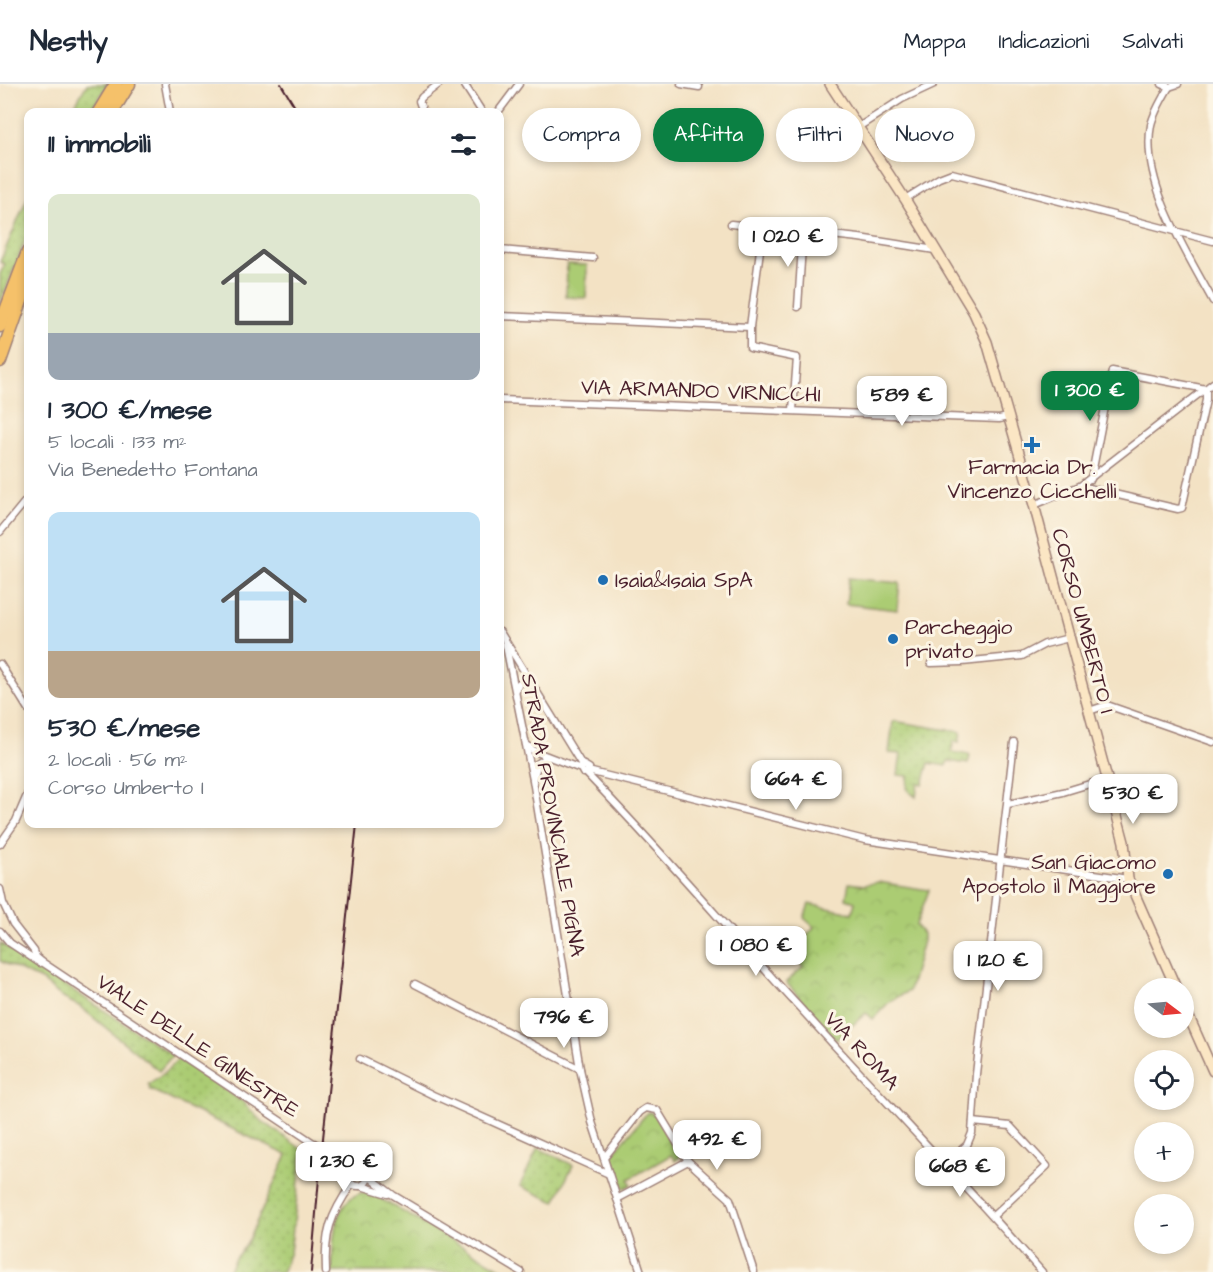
<!DOCTYPE html>
<html lang="it">
<head>
<meta charset="utf-8">
<style>
	:root { --surface:#fff; --page:#f2f2f3; --text:#1f2937; --muted:#747a83; --line:#e0e1e3; --accent:#0b8043 }
	body { margin:0; font-family:"Architects Daughter",sans-serif; background:var(--page); color:var(--text); height:100vh; display:flex; flex-direction:column; font-size:22px; white-space:nowrap }
	* { box-sizing:border-box; margin:0 }
	p { font-size:20px; color:var(--muted) }
	.icon { flex:none; width:33px; height:33px; fill:none; stroke:currentColor; stroke-width:2; stroke-linecap:round; stroke-linejoin:round }
	.map { position:relative; flex:1; overflow:hidden }
	.drawer { position:absolute; left:24px; top:24px; width:480px; height:720px; display:flex; flex-direction:column; background:var(--surface); border-radius:12px; box-shadow:0 3px 9px #0003 }
	.drawer>* { flex:none }
	.hud { position:absolute; left:522px; top:24px; width:570px; height:54px; display:flex; gap:12px }
	.needle { width:39px; rotate:106deg }
	.fabs { position:absolute; left:1134px; top:894px; display:grid; gap:12px }
	.fabs a { display:grid; place-items:center; width:60px; height:60px; border-radius:50%; background:var(--surface); box-shadow:0 3px 9px #0003; font-size:30px }
	.price { position:absolute; translate:-50% -51px; padding:0 14px; border-radius:12px; background:#fff; color:#222; font-size:20px; line-height:39px; filter:drop-shadow(0 2px 3px #0008) }
	.price::after { content:''; position:absolute; left:50%; top:36px; width:18px; height:14px; margin-left:-9px; background:inherit; clip-path:polygon(0 0,100% 0,50% 100%) }
	.price.active { background:var(--accent); color:#fff }
	ul { padding:0; list-style:none }
	li { display:grid; align-content:center; gap:12px; height:318px; padding:0 24px }
	li span { display:grid; place-items:center; height:186px; border-radius:12px; color:#555 }
	li>.icon { margin-inline-start:auto }
	span .icon { width:108px; height:108px; fill:#fffc; stroke-width:1 }
	li b { font-size:26px }
	h2 { display:flex; justify-content:space-between; align-items:center; height:72px; padding:0 24px; font-size:26px }
	.chip { padding:0 21px; border-radius:27px; background:var(--surface); box-shadow:0 3px 9px #0003; font-size:21px; line-height:54px }
	.chip.active { background:var(--accent); color:#fff }
	header { display:flex; align-items:center; gap:36px; box-sizing:border-box; height:84px; padding:0 30px; background:var(--surface); border-bottom:2px solid var(--line) }
	header strong { font-size:28px }
	nav { display:flex; gap:33px; margin-inline-start:auto; font-size:21px }
	.map>svg:first-child { display:block }
	.grass { fill:url(#grass-dots); stroke:#7a764f; stroke-width:1.5 }
	.park { fill:url(#park-crowns); stroke:#7a764f; stroke-width:1.5 }
	.pitch { fill:#abcc73; stroke:#7a764f; stroke-width:1.5 }
	.lines { fill:none; stroke-linecap:round; stroke-linejoin:round }
	.minor-casing { stroke:#9e8078; stroke-width:9 }
	.secondary-casing { stroke:#9e8078; stroke-width:12 }
	.motorway-casing { stroke:#9e8078; stroke-width:15 }
	.minor { stroke:#fff; stroke-width:6 }
	.secondary { stroke:#fbe6c4; stroke-width:9 }
	.motorway { stroke:#f5c16b; stroke-width:12 }
	.rail { stroke:#4a1f2b; stroke-width:2 }
	.poi-dot { fill:#1f6fb2; stroke:#fcf5e5; stroke-width:2 }
	.labels { text-anchor:middle; dominant-baseline:central; stroke-width:6; stroke-linejoin:round; paint-order:stroke }
	.street-label { font-size:21px; fill:#4a1f2b; stroke:#fcf5e5 }
	.poi-label { font-size:21px; fill:#4a1f2b; stroke:#fcf5e5; text-anchor:start }
</style>
</head>
<body>
<header>
<strong>Nestly</strong>
<nav><a>Mappa</a><a>Indicazioni</a><a>Salvati</a></nav>
</header>
<div class="map">
<svg width="1213" height="1188" viewBox="0 0 1213 1188">
	<defs>
		<pattern id="grass-dots" width="8" height="8" patternUnits="userSpaceOnUse" patternTransform="scale(1.5)"><rect width="8" height="8" fill="#abcc73"/><path d="M2 2h.1M6 6h.1" fill="none" stroke="#95af64" stroke-width="1.8" stroke-linecap="round"/></pattern>
		<pattern id="park-crowns" width="20" height="18" patternUnits="userSpaceOnUse" patternTransform="scale(1.5)"><rect width="20" height="18" fill="#abcc73"/><path d="M2 6a3 3 0 1 1 6 0M12 15a3 3 0 1 1 6 0" fill="none" stroke="#95af64"/></pattern>
	</defs>
	<rect width="100%" height="100%" fill="#fcf5e5"/>
	<filter id="ink" filterUnits="userSpaceOnUse"><feTurbulence type="fractalNoise" baseFrequency=".0167" numOctaves="2"/><feDisplacementMap in="SourceGraphic" scale="12" xChannelSelector="R" yChannelSelector="G"/><feConvolveMatrix kernelMatrix="1 2 1 2 8 2 1 2 1" color-interpolation-filters="sRGB"/></filter>
	<filter id="wash" filterUnits="userSpaceOnUse"><feTurbulence type="fractalNoise" baseFrequency=".008" numOctaves="4" result="noise"/><feDisplacementMap in="SourceGraphic" scale="24" xChannelSelector="R" yChannelSelector="G"/><feGaussianBlur stdDeviation="1.35" result="paint"/><feColorMatrix in="noise" values="0 0 0 0 0 0 0 0 0 0 0 0 0 0 0 0 0 1.4 0 .05"/><feComposite in="paint" operator="in"/></filter>
	<g filter="url(#wash)">
		<rect width="100%" height="100%" fill="#f3e2c4"/>
		<g class="grass">
			<path d="M87,0H108L90,28H71Z"/>
			<path d="M28,112V149L0,220V190L5,180L0,178Z"/>
			<path d="M893,637L961,648L959,658L954,657L951,668L970,671L968,680L948,677L946,682L929,679L923,700L918,699L916,713L907,706L908,692L898,691L901,670L889,669Z"/>
			<path d="M0,859L173,971L159,987L79,922L63,914L41,896L0,877Z"/>
			<path d="M178,975L242,1017L258,1034L303,1066L290,1168L282,1188H228L235,1174L246,1161L287,1071L149,1005L150,1002L148,1000L163,990Z"/>
			<path d="M538,1064L573,1081L555,1118L520,1102Z"/>
		</g>
		<g class="park">
			<path d="M878,798L929,806L916,841L923,850V857L909,907L890,917L873,935L866,929L836,956L786,898L803,883L798,878L796,879L793,875L789,878L774,861L784,851L796,850L803,856L814,843L804,834L809,820L852,829L855,818L846,815L849,799L864,801Z"/>
			<path d="M650,1028L655,1031L680,1071L675,1077L671,1071L629,1095L631,1101L625,1104L622,1103L611,1072L647,1029Z"/>
			<path d="M365,1108L374,1111L507,1188H332C333,1161 331,1114 365,1108Z"/>
		</g>
		<g class="pitch">
			<path d="M567,180L587,181L586,214L566,213Z"/>
			<path d="M849,494L900,499L897,526L846,520Z"/>
		</g>
	</g>
	<g filter="url(#ink)">
		<g class="lines">
			<defs>
				<g id="minor">
					<path d="M165,0L170,28"/>
					<path d="M464,0L482,28"/>
					<path d="M681,0L699,3"/>
					<path d="M1162,0L1169,3L1178,0"/>
					<path d="M1169,3C1162,15 1154,28 1151,41C1140,97 1187,169 1213,217"/>
					<path d="M423,28L419,17L422,13L439,0"/>
					<path d="M498,28L519,0"/>
					<path d="M857,44L902,15L934,0"/>
					<path d="M905,115L939,94L952,89L1213,157"/>
					<path d="M731,140L859,154L935,166"/>
					<path d="M763,143L750,243V264L797,274L793,326"/>
					<path d="M500,166L593,174"/>
					<path d="M798,223L803,147"/>
					<path d="M500,232L750,243"/>
					<path d="M500,316L999,335L1008,333"/>
					<path d="M1091,395L1112,287L1206,305"/>
					<path d="M1080,402L1178,425L1182,424L1206,316V305"/>
					<path d="M1034,421L1080,402L1213,299"/>
					<path d="M0,448L28,414"/>
					<path d="M500,548L582,681"/>
					<path d="M505,557L533,696L580,985L592,1038L641,1188"/>
					<path d="M931,579L962,578L1022,572L1045,560L1069,554"/>
					<path d="M0,580L28,625"/>
					<path d="M516,607L519,599L525,597L533,600"/>
					<path d="M1089,627L1107,621L1213,658"/>
					<path d="M526,660L534,667L581,685L583,689L587,688L589,684L584,681L581,685"/>
					<path d="M588,687L865,756L1128,795"/>
					<path d="M586,689C660,765 728,846 800,924C880,1012 963,1098 1042,1188"/>
					<path d="M534,692L538,679L548,673"/>
					<path d="M1008,720L1063,708L1106,695"/>
					<path d="M0,760L16,737L28,709"/>
					<path d="M0,805L3,819L13,840L34,867L36,873L42,878L312,1058L359,1082"/>
					<path d="M0,847L10,859L40,879"/>
					<path d="M415,900L580,985"/>
					<path d="M360,975L433,1011L609,1090"/>
					<path d="M973,1038L1010,1042L1047,1082L993,1132"/>
					<path d="M331,1070L348,1091"/>
					<path d="M604,1074L640,1028L646,1024L657,1026L688,1077L730,1115L754,1188"/>
					<path d="M945,1080L967,1061L972,1049L976,990L1014,658"/>
					<circle cx="358" cy="1092" r="10"/>
					<path d="M367,1091L393,1111L521,1188"/>
					<path d="M361,1102L388,1110"/>
					<path d="M617,1115L688,1077"/>
					<path d="M326,1188C324,1150 330,1131 352,1100"/>
				</g>
				<g id="secondary">
					<path d="M830,0L905,115L974,229L987,258L1034,421L1124,758L1128,795L1176,904"/>
					<path d="M1184,922L1213,987"/>
				</g>
				<g id="motorway">
					<path d="M99,28L116,0"/>
					<path d="M112,28L129,0"/>
					<path d="M0,242L28,168"/>
					<path d="M0,277L28,197"/>
				</g>
			</defs>
			<use href="#minor" class="minor-casing"/>
			<use href="#secondary" class="secondary-casing"/>
			<use href="#motorway" class="motorway-casing"/>
			<use href="#minor" class="minor"/>
			<use href="#secondary" class="secondary"/>
			<use href="#motorway" class="motorway"/>
			<g class="rail">
				<path d="M281,0L298,28"/>
				<path d="M311,1188L320,1082L357,740"/>
			</g>
		</g>
	</g>
	<g class="poi-dot">
		<path d="M1029 352h6v6h6v6h-6v6h-6v-6h-6v-6h6z"/>
		<circle cx="603" cy="496" r="6"/>
		<circle cx="893" cy="555" r="6"/>
		<circle cx="1168" cy="790" r="6"/>
	</g>
	<g class="labels">
		<g class="street-label">
			<text transform="translate(701 307) rotate(2)">VIA ARMANDO VIRNICCHI</text>
			<text transform="translate(1083 537) rotate(75)">CORSO UMBERTO I</text>
			<text transform="translate(553 731) rotate(80)">STRADA PROVINCIALE PIGNA</text>
			<text transform="translate(198 962) rotate(34)">VIALE DELLE GINESTRE</text>
			<text transform="translate(862 967) rotate(47)">VIA ROMA</text>
		</g>
		<g class="poi-label">
			<text x="1032" y="383" text-anchor="middle">Farmacia Dr.<tspan x="1032" dy="24">Vincenzo Cicchelli</tspan></text>
			<text x="615" y="496">Isaia&amp;Isaia SpA</text>
			<text x="905" y="543">Parcheggio<tspan x="905" dy="24">privato</tspan></text>
			<text x="1156" y="778" text-anchor="end">San Giacomo<tspan x="1156" dy="24">Apostolo il Maggiore</tspan></text>
		</g>
	</g>
</svg>
<div class="fabs">
<a><svg class="needle" viewBox="-14 -14 28 28"><path d="M0-13l5 13h-10z" fill="#e53935"/><path d="M0 13l5-13h-10z" fill="#747a83"/></svg></a>
<a><svg class="icon" aria-label="locate" viewBox="0 0 24 24"><circle cx="12" cy="12" r="6"/><path d="M12 2v4M12 18v4M2 12h4M18 12h4"/></svg></a>
<a>+</a>
<a>−</a>
</div>
<b class="price" style="left:788px;top:184px">1 020 €</b>
<b class="price active" style="left:1090px;top:338px">1 300 €</b>
<b class="price" style="left:902px;top:343px">589 €</b>
<b class="price" style="left:796px;top:727px">664 €</b>
<b class="price" style="left:1133px;top:741px">530 €</b>
<b class="price" style="left:756px;top:893px">1 080 €</b>
<b class="price" style="left:998px;top:908px">1 120 €</b>
<b class="price" style="left:564px;top:965px">796 €</b>
<b class="price" style="left:717px;top:1087px">492 €</b>
<b class="price" style="left:344px;top:1109px">1 230 €</b>
<b class="price" style="left:960px;top:1114px">668 €</b>
<div class="hud">
<a class="chip">Compra</a>
<a class="chip active">Affitta</a>
<a class="chip">Filtri</a>
<a class="chip">Nuovo</a>
</div>
<section class="drawer">
<h2>11 immobili<svg class="icon" aria-label="filters" viewBox="0 0 24 24"><path d="M4 7h16M4 17h16"/><circle cx="9" cy="7" r="2"/><circle cx="15" cy="17" r="2"/></svg></h2>
<ul>
<li><span style="background:linear-gradient(#dfe7d0 75%,#9aa5b1 0)"><svg class="icon" aria-label="home" viewBox="0 0 24 24"><path d="M3 11l9-7 9 7M6 9v11h12V9"/></svg></span><div><b>1 300 €/mese</b><p>5 locali · 133 m²</p><p>Via Benedetto Fontana</p></div></li>
<li><span style="background:linear-gradient(#bfe0f5 75%,#b9a48a 0)"><svg class="icon" aria-label="home" viewBox="0 0 24 24"><path d="M3 11l9-7 9 7M6 9v11h12V9"/></svg></span><div><b>530 €/mese</b><p>2 locali · 56 m²</p><p>Corso Umberto I</p></div></li>
</ul>
</section>
</div>
</body>
</html>
